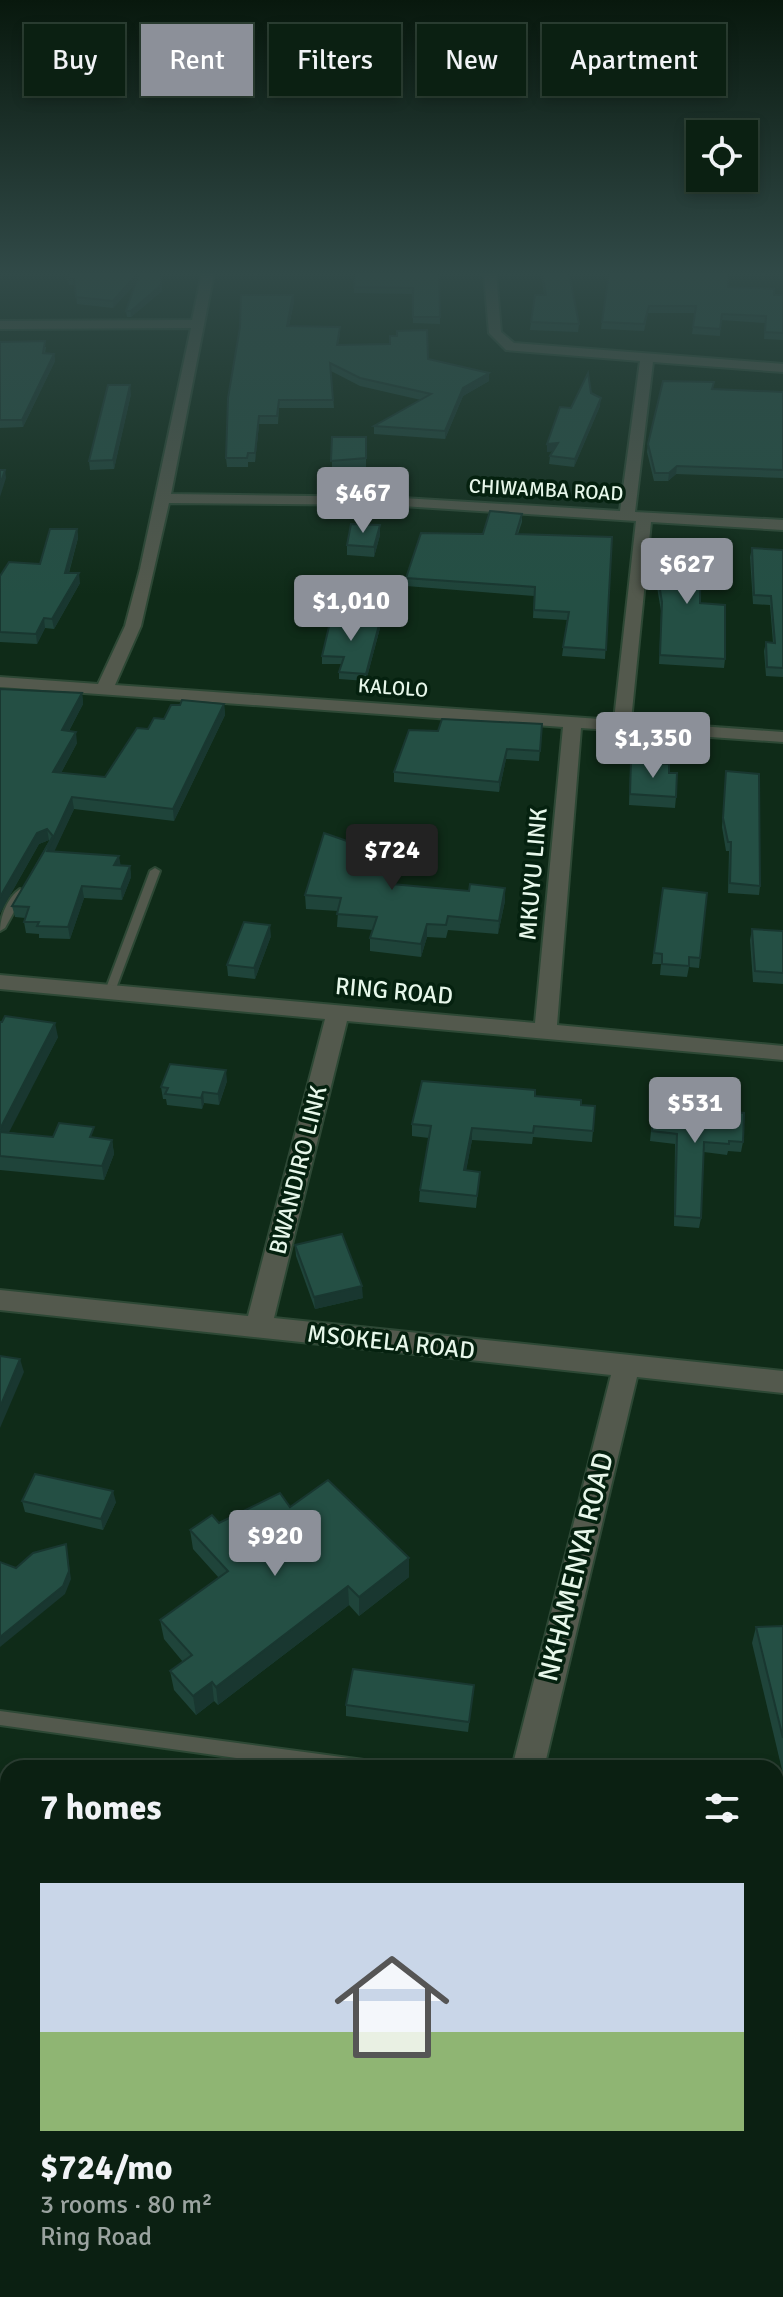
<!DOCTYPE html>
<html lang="en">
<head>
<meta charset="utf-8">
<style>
	:root { --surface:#0b2012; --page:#192d20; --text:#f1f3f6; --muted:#9aa39f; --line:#2b3e32; --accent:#8c9099 }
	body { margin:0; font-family:Signika,sans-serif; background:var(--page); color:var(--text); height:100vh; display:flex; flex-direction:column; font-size:30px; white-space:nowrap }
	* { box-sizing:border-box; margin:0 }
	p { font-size:26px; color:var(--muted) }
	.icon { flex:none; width:44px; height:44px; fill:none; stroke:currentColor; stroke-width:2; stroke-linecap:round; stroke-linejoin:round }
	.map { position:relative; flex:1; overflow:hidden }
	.panel { position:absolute; left:0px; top:1760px; width:784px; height:538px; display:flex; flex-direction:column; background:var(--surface); border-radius:24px 24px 0 0; box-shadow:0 4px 12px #0003,0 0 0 2px var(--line) }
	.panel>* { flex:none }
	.guide { position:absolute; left:24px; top:24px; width:736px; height:72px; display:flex; gap:16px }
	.controls { position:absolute; left:686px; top:120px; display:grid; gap:16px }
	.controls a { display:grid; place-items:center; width:72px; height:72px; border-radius:0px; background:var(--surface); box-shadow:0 4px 12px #0003,0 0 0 2px var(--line); font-size:40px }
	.price { position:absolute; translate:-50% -68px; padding:0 18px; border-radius:8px; background:var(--accent); color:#fff; font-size:26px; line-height:52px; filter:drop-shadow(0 2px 4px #0008) }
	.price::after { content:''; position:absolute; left:50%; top:48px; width:24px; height:18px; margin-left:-12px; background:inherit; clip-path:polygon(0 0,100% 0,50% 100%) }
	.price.current { background:#222; color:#fff }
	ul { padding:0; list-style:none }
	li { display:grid; align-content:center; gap:16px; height:424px; padding:0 40px }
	li span { display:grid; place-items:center; height:248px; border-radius:0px; color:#555 }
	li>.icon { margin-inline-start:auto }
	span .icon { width:144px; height:144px; fill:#fffc; stroke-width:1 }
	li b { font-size:34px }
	h2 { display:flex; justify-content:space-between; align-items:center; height:96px; padding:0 40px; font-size:34px }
	.chip { padding:0 28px; border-radius:0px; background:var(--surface); box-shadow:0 4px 12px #0003,0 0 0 2px var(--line); font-size:28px; line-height:72px }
	.chip.current { background:var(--accent); color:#fff }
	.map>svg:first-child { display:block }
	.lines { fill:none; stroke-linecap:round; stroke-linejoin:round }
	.service-casing { stroke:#2d4835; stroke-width:4 }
	.minor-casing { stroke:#2d4835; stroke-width:4 }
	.service { fill:#53594d; fill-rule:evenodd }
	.minor { fill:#53594d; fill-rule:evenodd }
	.wall { fill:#1f443a }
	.shaded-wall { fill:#193730 }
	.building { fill:#244f44; stroke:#193730; stroke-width:2 }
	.labels { text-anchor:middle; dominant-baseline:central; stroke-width:7; stroke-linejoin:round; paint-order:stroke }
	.far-street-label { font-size:20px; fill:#e7f7ea; stroke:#05210f }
	.street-label { font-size:24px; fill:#e7f7ea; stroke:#05210f }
	.near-street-label { font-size:28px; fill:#e7f7ea; stroke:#05210f }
</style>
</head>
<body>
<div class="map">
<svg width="783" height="2297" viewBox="0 0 783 2297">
	<rect width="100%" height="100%" fill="#0f2b18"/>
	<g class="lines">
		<defs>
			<g id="service">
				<path d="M155,868L160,871L115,991L110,994L106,993L105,991L150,871Z"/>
				<path d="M20,889L25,892L5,928L0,931C0,916 8,897 20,889Z"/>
				<path d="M0,1711L364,1760L370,1762L372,1768H308L0,1725Z"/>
			</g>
			<g id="minor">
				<path d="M202,273H214L171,494L386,497L620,511L640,361L506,350L489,333L484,273H496L501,332L514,343L783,364V372L653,362L635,512L783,520V530L651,522L631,721L783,732V742L581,728L557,1025L783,1046V1060L347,1021L274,1318L783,1371V1393L637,1377L544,1768H512L611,1375L0,1310V1290L248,1316L325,1019L0,989V975L535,1023L563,727L0,687V677L98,684L125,626L140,569L191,328L0,329V321L192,320ZM169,503L386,505L636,521L614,720L115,685L141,626Z"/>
				<path d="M461,2290H501L500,2297H460Z"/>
			</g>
		</defs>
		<use href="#service" class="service-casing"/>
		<use href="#minor" class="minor-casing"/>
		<use href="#service" class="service"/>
		<use href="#minor" class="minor"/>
	</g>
	<g class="wall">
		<path d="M161,273L162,291L131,317H127L126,311L136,283L113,308L77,304L75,285H69L68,279Z"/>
		<path d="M439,273L440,324L413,323V294L354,293V287Z"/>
		<path d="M541,273H569L579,324L578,332L530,330L531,322L544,295Z"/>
		<path d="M609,273L728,287L783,295V340L764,339L765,323L721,320L720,336L692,334L695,313H648L644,331L601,329Z"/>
		<path d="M293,295L294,302L289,326L340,334L338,345L428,359L489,381L463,396L445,439L374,434V426L421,400L360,386L331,371L334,408H279L278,424H259L255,462H248V467H227L226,458Z"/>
		<path d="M0,342L46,347L45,353L54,354L55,361L23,427L0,428Z"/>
		<path d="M712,389L783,392V478L676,474L668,481H654L647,452L648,444Z"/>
		<path d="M591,393L600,406L574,467L549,464L550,456L553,451L547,452V444L571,408Z"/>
		<path d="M131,394L114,469L90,470L89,461Z"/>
		<path d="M332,437H366V467L332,470Z"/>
		<path d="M522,514V522L518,534L612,537L605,659L562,656L567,620L533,618L534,596L406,586V578L483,534Z"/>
		<path d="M77,529L78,538L69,573L80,583L54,629L45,628L37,644L0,642V576L40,564Z"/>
		<path d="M380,535L374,557L347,555V545Z"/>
		<path d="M652,542L725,659L724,668L659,664L661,611L651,551Z"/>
		<path d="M752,548L783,550V677L766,676L764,651L766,642L773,643L770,605L753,604L750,557Z"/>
		<path d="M380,621V628L366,681L339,679V672L342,664H322V656Z"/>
		<path d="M0,689L82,693L83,704L69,731L77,743L61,773L105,777L148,729L164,719L180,705L224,704L225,715L174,821L74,809L54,851L121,865L130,866L131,877L122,900L84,898L70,939L39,938V934L26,933L24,922L25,918L15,917L12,906L49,841V840L39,844L0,913Z"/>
		<path d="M542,724L539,761L506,759L499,792L394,782V772L438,731Z"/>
		<path d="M726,771L760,886L759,895L728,893L729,851H726L722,827Z"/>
		<path d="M630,772L669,773L676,797L675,808L629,805Z"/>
		<path d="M401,859L395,884L505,901L498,934L448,930L446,938L427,937L421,957L370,951V938L373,930L337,927L338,911L306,909L305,895Z"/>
		<path d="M663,888L700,958L699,968L689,967L687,977L660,975L661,964H652Z"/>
		<path d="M752,929L783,931V984L753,982L750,940Z"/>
		<path d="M271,936L255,979L228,976L227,965Z"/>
		<path d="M0,1022L58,1037L8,1132L53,1137L112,1140L114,1154L104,1180L0,1170Z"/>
		<path d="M227,1081L219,1105L204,1103L202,1109L167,1105L166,1099H163L161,1087Z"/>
		<path d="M535,1096L581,1105L595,1106L592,1142L533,1137L532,1144L472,1140L466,1170L480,1172L476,1208L419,1202L420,1190L429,1138L412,1136V1124Z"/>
		<path d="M654,1102L711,1110L743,1142L741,1152L728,1151L727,1155L704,1152L701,1218L699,1228L674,1226L675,1144L650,1141Z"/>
		<path d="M295,1245L363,1298L315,1309L296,1256Z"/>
		<path d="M22,1501L116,1502L103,1530L25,1512Z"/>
		<path d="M290,1507L409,1577L359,1616L349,1605L218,1705L214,1701L196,1715L174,1690L170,1671L183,1662L164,1639L160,1620L219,1578L193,1549L190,1530Z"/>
		<path d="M783,1626V1774L752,1643L756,1627Z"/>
		<path d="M474,1685L468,1732L346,1716V1705Z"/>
	</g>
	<g class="shaded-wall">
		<path d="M138,273L140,278L113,308V301Z"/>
		<path d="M161,273L162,291L131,317V311Z"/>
		<path d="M293,295L294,302L287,334V326Z"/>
		<path d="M54,354L55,361L23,427L22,420Z"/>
		<path d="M489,373V381L463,396L445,439V431L463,388Z"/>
		<path d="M130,385L131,394L114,469L113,460Z"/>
		<path d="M601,398L600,406L574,467L575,459Z"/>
		<path d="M259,416V424L255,462V453Z"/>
		<path d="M558,443L557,450L547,452V444Z"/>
		<path d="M677,466L676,474L668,481L669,473Z"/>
		<path d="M5,470L6,478L0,497V485Z"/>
		<path d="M380,525V535L374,557V547Z"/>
		<path d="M77,529L78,538L66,582L65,573Z"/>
		<path d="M79,573L80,583L54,629L52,619Z"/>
		<path d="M44,618L45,628L37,644L36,634Z"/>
		<path d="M380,621V628L366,681V674Z"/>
		<path d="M82,693L83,704L63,742L62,730Z"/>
		<path d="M224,704L225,715L174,821L173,809Z"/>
		<path d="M76,732L77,743L55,784L53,772Z"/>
		<path d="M507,749L506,759L499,792V782Z"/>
		<path d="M72,797L74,809L49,863L47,851Z"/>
		<path d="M47,829L49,840L39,844L0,913V897L37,833Z"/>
		<path d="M401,846V859L392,897V884Z"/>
		<path d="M119,856L121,867L114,865Z"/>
		<path d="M130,866L131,877L122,900L121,889Z"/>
		<path d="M82,886L84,898L70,939L68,927Z"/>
		<path d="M505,888V901L498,934L499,921Z"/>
		<path d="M427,924V937L421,957V944Z"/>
		<path d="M270,925L271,936L255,979L254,968Z"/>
		<path d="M55,1023L58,1037L2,1146L0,1129Z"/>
		<path d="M226,1070L227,1081L219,1105L218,1094Z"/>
		<path d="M203,1092L204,1103L202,1109L201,1098Z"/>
		<path d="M472,1128V1140L464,1182V1170Z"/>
		<path d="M112,1140L114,1154L104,1180L102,1166Z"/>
		<path d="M362,1286L363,1298L315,1309L314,1297Z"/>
		<path d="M20,1359L24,1372L0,1428V1407Z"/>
		<path d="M113,1491L116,1502L103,1530L101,1519Z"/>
		<path d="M66,1544L71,1579L65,1594L0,1647V1637Z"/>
		<path d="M409,1558V1577L359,1616V1597Z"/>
		<path d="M348,1586L349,1605L218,1705L216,1687Z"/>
		<path d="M212,1682L214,1701L196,1715L193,1696Z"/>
	</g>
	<g class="building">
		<path d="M69,273H138L113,301L76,297L74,279H68Z"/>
		<path d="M139,273H161V285L131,311H126Z"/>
		<path d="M355,273H439L440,317H413V288L354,287Z"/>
		<path d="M542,273H569L579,324L531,322L535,295H546Z"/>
		<path d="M609,273H728V287L774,289V295H783V333L765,332L766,316L722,314L720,329L693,327L696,306H649L644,324L602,322Z"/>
		<path d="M241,295H293L287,326L340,327L337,345L390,344V336H397V331L427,330L428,359L489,373L463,388L445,431L374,426L431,394L360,378L330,363L333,400H279L277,416H259L255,453H248L247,458H226L228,398L240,327Z"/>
		<path d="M45,341L43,353L54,354L22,420H0V342Z"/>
		<path d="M588,373L591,393L601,398L575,459L550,456L558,443L547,444L560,407L571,408Z"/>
		<path d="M663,381L714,382L712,389L783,392V470L677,466L669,473H655L648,444Z"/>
		<path d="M108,385H130L113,460L89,461Z"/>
		<path d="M332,437H366V458L331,461Z"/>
		<path d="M0,470H5L0,485Z"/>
		<path d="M490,511L522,514L516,534L612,537L606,650L563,647L569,612L534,610L535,587L406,578L421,533L483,534Z"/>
		<path d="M351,524L380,525L374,547L347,545Z"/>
		<path d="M50,529H77L65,573H79L52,619L44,618L36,634L0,632V576L9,562L40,564Z"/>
		<path d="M652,542L701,546L700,603L725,605V659L660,655L662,602Z"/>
		<path d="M752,548L783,550V668L767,667L766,642L775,643L771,596L754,595Z"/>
		<path d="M331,618L380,621L366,674L339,672L344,657L322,656Z"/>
		<path d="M0,689L82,693L62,730L76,732L53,772L105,777L137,728L148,729L154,718L164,719L171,705H180L182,700L224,704L173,809L72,797L47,851L119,856L114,865L130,866L121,889L82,886L68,927L37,926L39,922H24L29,907L12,906L53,836L47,829L37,833L0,897Z"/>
		<path d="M442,719L542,724L540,751L507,749L499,782L394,772L409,730L438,731Z"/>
		<path d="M631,761L669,764V773H677L676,797L630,794Z"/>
		<path d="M726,771L759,774L760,886L730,883L731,842H728L723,818Z"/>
		<path d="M324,833L347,841L401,846L392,884L469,891L470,884L505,888L499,921L448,916L446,925L427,924L421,944L370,938L377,917L337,914L341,898L305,895Z"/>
		<path d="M663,888L707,893L700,958L689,957V966L662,964V954L654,953Z"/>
		<path d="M244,922L270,925L254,968L227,965Z"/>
		<path d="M752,929L783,931V973L755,971Z"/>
		<path d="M5,1016L55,1023L0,1129V1022H2Z"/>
		<path d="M170,1064L226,1070L218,1094L203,1092L201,1098L165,1094L168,1088L161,1087Z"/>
		<path d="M422,1081L535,1090V1096L581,1100V1105L595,1106L593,1131L534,1126L533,1133L472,1128L464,1170L480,1172L477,1196L420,1190L431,1126L412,1124Z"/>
		<path d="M654,1102L711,1104V1110L744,1113L743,1142L729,1141V1144L704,1142L701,1218L675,1216L677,1134L652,1131Z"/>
		<path d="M59,1123L94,1127L90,1137L112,1140L102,1166L0,1156V1132L53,1137Z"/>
		<path d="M342,1234L362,1286L314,1297L295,1245Z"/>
		<path d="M0,1356L20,1359L0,1407Z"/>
		<path d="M35,1474L113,1491L101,1519L22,1501Z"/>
		<path d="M328,1480L409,1558L359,1597L348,1586L216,1687L212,1682L193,1696L170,1671L192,1655L160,1620L228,1571L190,1530L212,1515L219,1523L280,1493L290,1507Z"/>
		<path d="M66,1544L69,1571L63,1586L0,1637V1562L16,1568L33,1553Z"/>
		<path d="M783,1626V1738L756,1627Z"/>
		<path d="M353,1669L474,1685L469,1722L346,1705Z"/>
	</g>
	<linearGradient id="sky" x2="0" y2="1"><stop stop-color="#08180d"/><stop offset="0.46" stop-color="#314a48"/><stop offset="1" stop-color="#314a48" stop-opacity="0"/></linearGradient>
	<rect width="783" height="595" fill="url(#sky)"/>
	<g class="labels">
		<g class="far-street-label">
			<text transform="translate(546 490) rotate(3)">CHIWAMBA ROAD</text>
			<text transform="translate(393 688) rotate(4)">KALOLO</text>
		</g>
		<g class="street-label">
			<text transform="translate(533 874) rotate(-85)">MKUYU LINK</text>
			<text transform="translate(394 991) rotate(5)">RING ROAD</text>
			<text transform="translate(298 1170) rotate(-76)">BWANDIRO LINK</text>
			<text transform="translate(391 1342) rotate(6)">MSOKELA ROAD</text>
		</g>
		<g class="near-street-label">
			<text transform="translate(576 1567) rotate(-76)">NKHAMENYA ROAD</text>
		</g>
	</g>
</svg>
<div class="controls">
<a><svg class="icon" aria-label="locate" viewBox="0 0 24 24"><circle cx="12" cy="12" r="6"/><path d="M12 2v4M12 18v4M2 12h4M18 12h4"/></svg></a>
</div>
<b class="price" style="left:363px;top:535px">$467</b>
<b class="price" style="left:687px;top:606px">$627</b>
<b class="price" style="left:351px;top:643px">$1,010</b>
<b class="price" style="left:653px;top:780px">$1,350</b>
<b class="price current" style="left:392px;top:892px">$724</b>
<b class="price" style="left:695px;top:1145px">$531</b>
<b class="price" style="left:275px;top:1578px">$920</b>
<div class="guide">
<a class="chip">Buy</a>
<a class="chip current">Rent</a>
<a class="chip">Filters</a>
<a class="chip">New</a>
<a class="chip">Apartment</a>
</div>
<section class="panel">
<h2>7 homes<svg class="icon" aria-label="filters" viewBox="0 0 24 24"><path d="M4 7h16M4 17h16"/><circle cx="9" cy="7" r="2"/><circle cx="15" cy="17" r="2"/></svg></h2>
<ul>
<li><span style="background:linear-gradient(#c9d6e8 60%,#8fb573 0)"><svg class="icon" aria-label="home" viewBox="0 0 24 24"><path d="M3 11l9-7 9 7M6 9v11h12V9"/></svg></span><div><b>$724/mo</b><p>3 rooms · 80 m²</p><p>Ring Road</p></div></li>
</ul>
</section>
</div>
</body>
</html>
